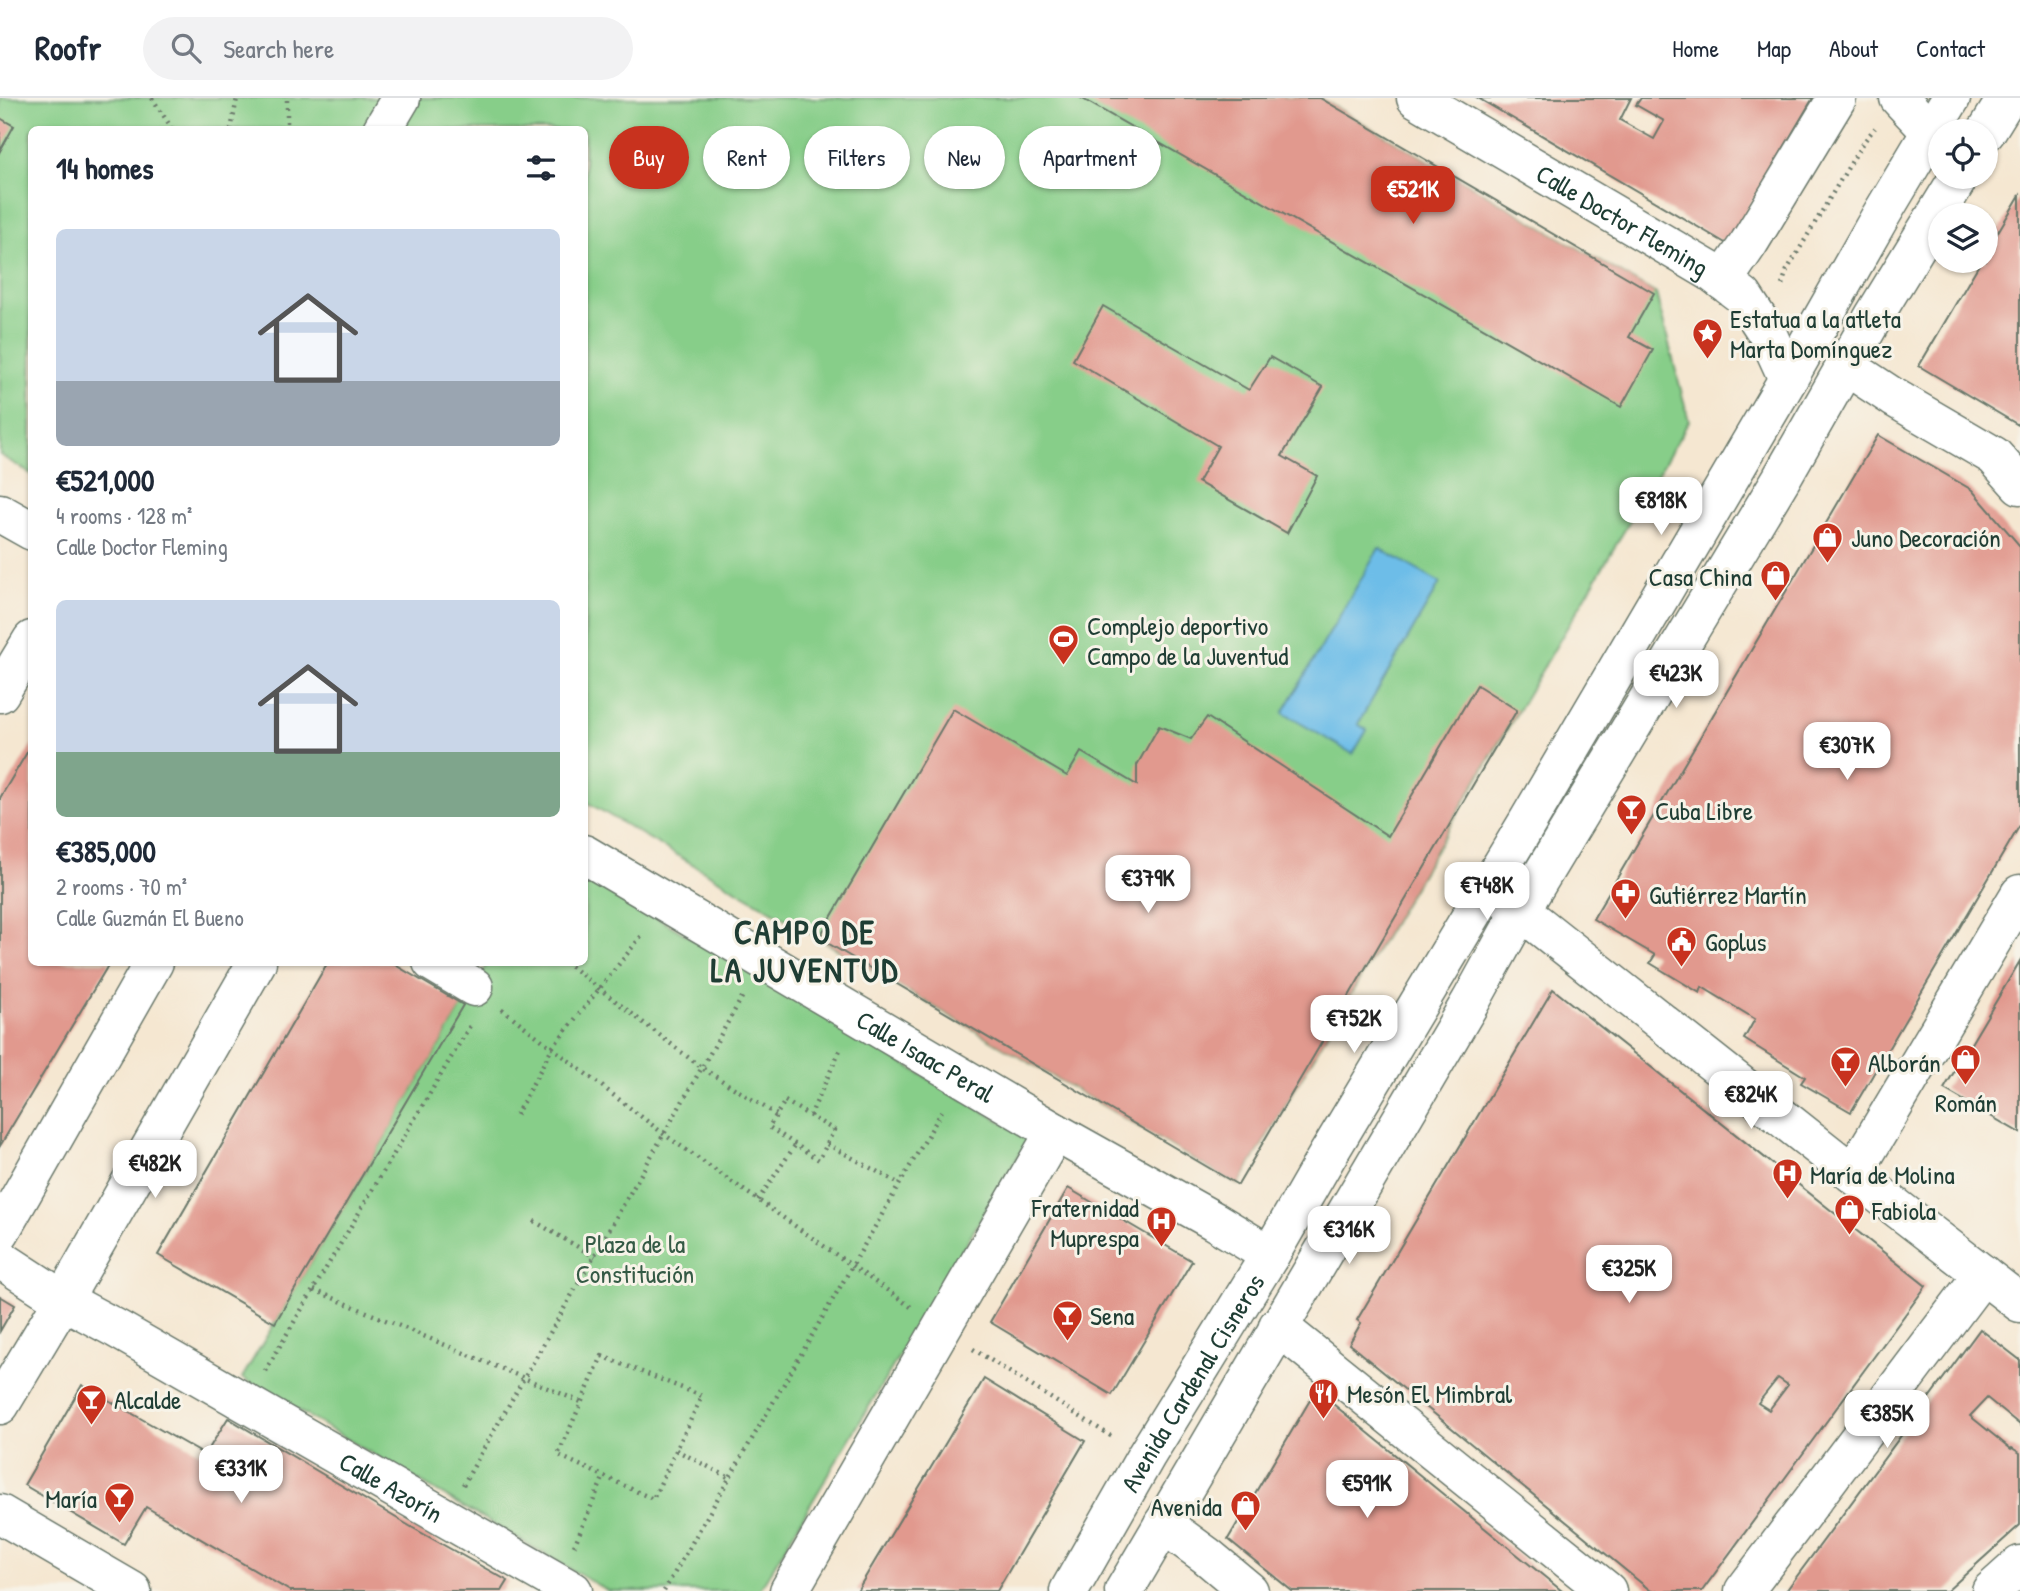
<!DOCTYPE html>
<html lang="en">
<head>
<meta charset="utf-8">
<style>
	:root { --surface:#fff; --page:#f2f2f3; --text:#1f2937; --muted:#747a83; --line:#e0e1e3; --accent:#c8321e }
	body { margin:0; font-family:"Patrick Hand",sans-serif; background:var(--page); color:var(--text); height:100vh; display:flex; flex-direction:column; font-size:26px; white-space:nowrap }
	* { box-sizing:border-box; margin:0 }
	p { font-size:23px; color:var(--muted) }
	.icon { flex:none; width:38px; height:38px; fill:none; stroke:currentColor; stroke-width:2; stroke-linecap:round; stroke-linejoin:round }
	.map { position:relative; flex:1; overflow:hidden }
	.drawer { position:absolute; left:28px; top:28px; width:560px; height:840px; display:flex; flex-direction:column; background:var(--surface); border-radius:10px; box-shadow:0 2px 5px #0004 }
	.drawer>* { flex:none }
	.guide { position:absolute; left:609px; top:28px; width:665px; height:63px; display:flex; gap:14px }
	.fabs { position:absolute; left:1928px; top:21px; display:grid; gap:14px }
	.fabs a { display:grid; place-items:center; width:70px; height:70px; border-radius:50%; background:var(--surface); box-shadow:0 2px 5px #0004; font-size:35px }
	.price { position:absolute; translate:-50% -60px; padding:0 16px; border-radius:14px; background:#fff; color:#222; font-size:23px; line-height:46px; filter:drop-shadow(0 2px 4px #0008) }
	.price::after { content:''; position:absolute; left:50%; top:42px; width:21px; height:16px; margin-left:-10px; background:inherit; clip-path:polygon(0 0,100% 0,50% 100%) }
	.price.selected { background:var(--accent); color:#fff }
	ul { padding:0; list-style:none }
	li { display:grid; align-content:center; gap:14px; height:371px; padding:0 28px }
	li span { display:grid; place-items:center; height:217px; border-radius:10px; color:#555 }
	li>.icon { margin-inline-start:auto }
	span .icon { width:126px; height:126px; fill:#fffc; stroke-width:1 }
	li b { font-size:30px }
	h2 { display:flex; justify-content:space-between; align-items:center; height:84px; padding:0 28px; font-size:30px }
	.chip { padding:0 24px; border-radius:32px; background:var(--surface); box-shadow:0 2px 5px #0004; font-size:24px; line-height:63px }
	.chip.selected { background:var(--accent); color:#fff }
	header { display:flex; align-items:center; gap:42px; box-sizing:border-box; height:98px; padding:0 35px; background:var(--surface); border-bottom:2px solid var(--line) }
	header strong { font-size:33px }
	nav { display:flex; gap:38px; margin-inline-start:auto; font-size:24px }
	.search { width:490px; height:63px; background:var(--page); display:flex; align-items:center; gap:18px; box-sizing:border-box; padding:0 24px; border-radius:38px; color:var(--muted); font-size:26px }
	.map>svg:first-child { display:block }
	.green { fill:#87ce89; stroke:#53865e; stroke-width:2 }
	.water { fill:#6dbde8; stroke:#467d8e; stroke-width:2 }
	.building { fill:#e1998e; fill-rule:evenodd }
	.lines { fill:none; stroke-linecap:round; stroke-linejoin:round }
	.minor-casing { stroke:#6a786b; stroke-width:41 }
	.path { stroke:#6a786b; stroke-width:4.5; stroke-dasharray:2 5; stroke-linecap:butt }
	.minor { stroke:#fff; stroke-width:38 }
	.labels { text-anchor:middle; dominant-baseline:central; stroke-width:6; stroke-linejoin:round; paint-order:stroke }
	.street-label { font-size:26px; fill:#1f3d34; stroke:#f7f3e8 }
	.poi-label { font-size:26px; fill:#1f3d34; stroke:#f7f3e8; text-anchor:start }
	.park-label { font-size:26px; fill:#345a45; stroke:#f7f3e8 }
	.district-label { font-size:33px; font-weight:bold; letter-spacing:2px; fill:#1f3d34; stroke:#f7f3e8 }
</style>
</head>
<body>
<header>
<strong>Roofr</strong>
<div class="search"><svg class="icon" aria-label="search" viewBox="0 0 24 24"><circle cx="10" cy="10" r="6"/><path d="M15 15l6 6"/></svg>Search here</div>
<nav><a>Home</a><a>Map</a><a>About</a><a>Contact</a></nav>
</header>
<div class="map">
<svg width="2020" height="1493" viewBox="0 0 2020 1493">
	<rect width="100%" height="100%" fill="#f7f3e8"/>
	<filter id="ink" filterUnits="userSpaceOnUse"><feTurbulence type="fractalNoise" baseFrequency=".0143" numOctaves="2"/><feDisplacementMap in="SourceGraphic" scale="14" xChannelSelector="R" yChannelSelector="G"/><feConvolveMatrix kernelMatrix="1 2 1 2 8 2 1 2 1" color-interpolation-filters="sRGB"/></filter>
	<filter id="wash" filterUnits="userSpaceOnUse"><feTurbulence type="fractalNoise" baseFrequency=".00686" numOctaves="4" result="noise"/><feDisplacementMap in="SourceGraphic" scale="28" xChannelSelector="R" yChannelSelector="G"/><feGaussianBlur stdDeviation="1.57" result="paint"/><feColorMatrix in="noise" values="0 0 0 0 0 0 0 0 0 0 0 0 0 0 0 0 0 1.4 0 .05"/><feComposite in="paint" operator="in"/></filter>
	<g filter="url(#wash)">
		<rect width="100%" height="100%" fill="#f5e7d1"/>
		<g class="green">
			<path d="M0,0H401L382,31L32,32L31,376L0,357Z"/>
			<path d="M415,0H1320L1656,196L1689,323L1238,1087L585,703L584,32H396Z"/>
			<path d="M585,777L1029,1040L759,1493H608L242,1280L488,865L584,864Z"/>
		</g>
		<path class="water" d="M1379,450L1440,485L1358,626L1367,632L1353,656L1283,615Z"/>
		<g id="blocks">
			<g class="building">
				<path d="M1081,0H1320L1654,195L1629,239L1653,252L1621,309Z"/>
				<path d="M1478,0H1631L1620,22L1654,41L1664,23L1636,7L1641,0H1813L1727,146Z"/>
				<path d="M0,20L14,28L0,53Z"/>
				<path d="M2020,97V328L1919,268L1981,163H1986V154Z"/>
				<path d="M1103,208L1249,292L1270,259L1323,289L1282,358L1317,378L1287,435L1198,384L1218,348L1073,262Z"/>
				<path d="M1878,337L1972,392L2020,448V727L1851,1014L1801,985L1805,979L1744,941L1755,921L1702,889L1700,895L1650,865L1655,857L1593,821Z"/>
				<path d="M1477,587L1517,612L1238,1087L819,840L953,611L1067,678L1081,654L1137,687V667L1159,628L1191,641L1207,619L1388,738Z"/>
				<path d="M32,646V864H110L0,1048V700Z"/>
				<path d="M2020,863V1035L1944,991Z"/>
				<path d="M328,864H390L463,907L275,1225L158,1157Z"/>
				<path d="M1553,891L1926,1188L1702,1493H1651L1349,1246L1361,1225L1357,1222ZM1778,1280L1788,1287L1769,1312L1758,1305Z"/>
				<path d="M1068,1090L1192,1163L1112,1297L990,1224Z"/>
				<path d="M0,1198L15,1207L0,1233Z"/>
				<path d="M1980,1231L2020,1262V1327L1987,1300L1970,1318L2011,1351L2012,1350L2020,1355V1427L1947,1493H1786Z"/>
				<path d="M984,1281L1085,1343L997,1493H857Z"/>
				<path d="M82,1287L205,1357L228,1320L413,1430L508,1483L502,1493H290L146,1409L124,1446L24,1387Z"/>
				<path d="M1316,1292L1449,1401L1562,1493H1292L1228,1441Z"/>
			</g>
		</g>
	</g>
	<g filter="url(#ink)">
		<use href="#blocks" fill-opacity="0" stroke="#6a786b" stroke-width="2"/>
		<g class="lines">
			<defs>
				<g id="minor">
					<path id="s1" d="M1416,0L1710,173L1743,198L1767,235L1788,281"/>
					<path d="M1899,0L1931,34"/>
					<path d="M382,32L401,0"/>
					<path d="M1986,34L2007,0"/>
					<path d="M1723,183L1749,145L1837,0"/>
					<path d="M1846,268L1893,299L1994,358L2020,387"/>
					<path d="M0,415L32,433"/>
					<path d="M0,595L32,542"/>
					<path id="s2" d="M584,756L1055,1034L1214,1123L1270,1157"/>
					<path d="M1502,798L1880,1097L2020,1205"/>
					<path d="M432,864L474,889"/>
					<path d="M1853,1076L2020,796"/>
					<path d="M0,1134L154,864"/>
					<path id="s3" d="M0,1161L63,1202L117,1231L573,1493"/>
					<path d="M1278,1228L1607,1493"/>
					<path d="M0,1307L63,1202L257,864"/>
					<path d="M0,1416L132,1493"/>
					<path d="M1163,1426L1207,1458L1249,1493"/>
					<path d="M789,1493L1055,1034"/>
					<path id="s4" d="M1069,1493L1146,1358L1270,1157L1327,1058L1527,725L1788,281L1880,119L1951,0"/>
					<path d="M1124,1493L1471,903L1521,812L1781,381L1874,218L1959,79"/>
					<path d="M1744,1493L1983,1176"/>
					<path d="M1991,1493L2020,1467"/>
				</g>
			</defs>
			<use href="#minor" class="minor-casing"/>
			<g class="path">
				<path d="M152,0L173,32"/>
				<path d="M231,32L237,0"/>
				<path d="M287,32V0"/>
				<path d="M1782,187L1787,172L1862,46L1875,30"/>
				<path d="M565,864L702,970L777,1017"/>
				<path d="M502,911L665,1037L911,1209"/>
				<path d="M785,1003L834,1032L819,1062L769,1029Z"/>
				<path d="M516,1017L552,950L643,836"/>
				<path d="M810,1018L840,952"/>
				<path d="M827,1046L900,1086"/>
				<path d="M758,1102L796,1046"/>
				<path d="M534,1123L595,1159"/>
				<path d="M314,1192L581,1304"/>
				<path d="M973,1251L1114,1340"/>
				<path d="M602,1258L702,1298L653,1401L558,1357Z"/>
				<path d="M265,1273L471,926"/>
				<path d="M676,1352L730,1380"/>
				<path d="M463,1387L744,896"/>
				<path d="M574,1448L604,1378"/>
				<path d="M664,1493L942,1013"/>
			</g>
			<use href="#minor" class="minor"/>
		</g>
	</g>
	<defs>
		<symbol id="sight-pin" viewBox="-11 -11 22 30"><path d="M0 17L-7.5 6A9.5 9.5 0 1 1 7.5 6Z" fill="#c8321e" stroke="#f7f3e8"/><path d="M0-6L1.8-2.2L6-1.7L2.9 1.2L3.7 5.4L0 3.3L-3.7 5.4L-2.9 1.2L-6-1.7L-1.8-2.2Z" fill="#fff"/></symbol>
		<symbol id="shop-pin" viewBox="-11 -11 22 30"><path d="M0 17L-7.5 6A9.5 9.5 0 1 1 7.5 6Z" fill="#c8321e" stroke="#f7f3e8"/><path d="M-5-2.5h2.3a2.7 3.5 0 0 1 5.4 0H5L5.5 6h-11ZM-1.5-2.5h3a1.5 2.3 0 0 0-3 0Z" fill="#fff"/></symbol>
		<symbol id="stadium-pin" viewBox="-11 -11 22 30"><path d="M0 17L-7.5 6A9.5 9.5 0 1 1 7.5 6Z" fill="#c8321e" stroke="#f7f3e8"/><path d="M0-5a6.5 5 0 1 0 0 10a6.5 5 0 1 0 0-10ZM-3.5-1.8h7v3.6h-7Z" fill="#fff"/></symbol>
		<symbol id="bar-pin" viewBox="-11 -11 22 30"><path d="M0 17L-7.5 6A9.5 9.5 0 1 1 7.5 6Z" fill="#c8321e" stroke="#f7f3e8"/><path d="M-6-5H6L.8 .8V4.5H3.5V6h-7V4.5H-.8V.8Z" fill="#fff"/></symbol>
		<symbol id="pharmacy-pin" viewBox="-11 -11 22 30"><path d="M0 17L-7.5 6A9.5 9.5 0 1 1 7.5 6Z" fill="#c8321e" stroke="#f7f3e8"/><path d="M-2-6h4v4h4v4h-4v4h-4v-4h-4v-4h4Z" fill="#fff"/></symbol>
		<symbol id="civic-pin" viewBox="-11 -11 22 30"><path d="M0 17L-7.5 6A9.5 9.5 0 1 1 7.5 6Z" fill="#c8321e" stroke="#f7f3e8"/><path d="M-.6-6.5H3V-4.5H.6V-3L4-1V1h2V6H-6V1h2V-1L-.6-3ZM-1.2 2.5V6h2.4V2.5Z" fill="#fff"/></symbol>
		<symbol id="hospital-pin" viewBox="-11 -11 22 30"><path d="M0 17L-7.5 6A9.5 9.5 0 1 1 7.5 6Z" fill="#c8321e" stroke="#f7f3e8"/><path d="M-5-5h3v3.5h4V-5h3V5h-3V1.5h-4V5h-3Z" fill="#fff"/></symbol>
		<symbol id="restaurant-pin" viewBox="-11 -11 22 30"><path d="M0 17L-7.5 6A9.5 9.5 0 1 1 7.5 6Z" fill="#c8321e" stroke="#f7f3e8"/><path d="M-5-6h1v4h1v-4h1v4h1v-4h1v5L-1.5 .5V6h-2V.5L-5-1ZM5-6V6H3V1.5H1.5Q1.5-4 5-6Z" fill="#fff"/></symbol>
	</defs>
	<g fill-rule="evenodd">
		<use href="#sight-pin" x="1690" y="218" width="35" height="47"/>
		<use href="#shop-pin" x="1810" y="422" width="35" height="47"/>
		<use href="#shop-pin" x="1758" y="460" width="35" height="47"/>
		<use href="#stadium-pin" x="1046" y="524" width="35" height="47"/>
		<use href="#bar-pin" x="1614" y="694" width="35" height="47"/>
		<use href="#pharmacy-pin" x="1608" y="778" width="35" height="47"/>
		<use href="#civic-pin" x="1664" y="826" width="35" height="47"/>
		<use href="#shop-pin" x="1948" y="944" width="35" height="47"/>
		<use href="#bar-pin" x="1828" y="946" width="35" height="47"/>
		<use href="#hospital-pin" x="1770" y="1058" width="35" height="47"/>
		<use href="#shop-pin" x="1832" y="1094" width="35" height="47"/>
		<use href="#hospital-pin" x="1144" y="1106" width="35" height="47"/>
		<use href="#bar-pin" x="1050" y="1200" width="35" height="47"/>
		<use href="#restaurant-pin" x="1306" y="1278" width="35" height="47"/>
		<use href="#bar-pin" x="74" y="1284" width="35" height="47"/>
		<use href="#bar-pin" x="102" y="1382" width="35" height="47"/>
		<use href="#shop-pin" x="1228" y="1390" width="35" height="47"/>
	</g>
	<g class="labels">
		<g class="street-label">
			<text stroke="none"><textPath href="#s1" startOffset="240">Calle Doctor Fleming</textPath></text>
			<text stroke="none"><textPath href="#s2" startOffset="397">Calle Isaac Peral</textPath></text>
			<text stroke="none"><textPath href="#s4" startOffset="242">Avenida Cardenal Cisneros</textPath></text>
			<text stroke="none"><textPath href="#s3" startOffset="453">Calle Azorín</textPath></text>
		</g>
		<g class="poi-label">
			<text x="1730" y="220">Estatua a la atleta<tspan x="1730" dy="30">Marta Domínguez</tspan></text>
			<text x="1851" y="439">Juno Decoración</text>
			<text x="1752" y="478" text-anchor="end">Casa China</text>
			<text x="1087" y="527">Complejo deportivo<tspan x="1087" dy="30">Campo de la Juventud</tspan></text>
			<text x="1655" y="712">Cuba Libre</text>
			<text x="1649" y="796">Gutiérrez Martín</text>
			<text x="1705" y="843">Goplus</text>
			<text x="1868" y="964">Alborán</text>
			<text x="1966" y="1004" text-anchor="middle">Román</text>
			<text x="1810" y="1076">María de Molina</text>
			<text x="1139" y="1109" text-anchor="end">Fraternidad<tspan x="1139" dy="30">Muprespa</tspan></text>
			<text x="1872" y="1112">Fabiola</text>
			<text x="1090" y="1217">Sena</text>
			<text x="1347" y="1295">Mesón El Mimbral</text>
			<text x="114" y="1301">Alcalde</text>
			<text x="97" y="1400" text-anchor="end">María</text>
			<text x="1222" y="1408" text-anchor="end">Avenida</text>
		</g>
		<g class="park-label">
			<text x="635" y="1145">Plaza de la<tspan x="635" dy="30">Constitución</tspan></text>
		</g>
		<g class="district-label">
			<text x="805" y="834">CAMPO DE<tspan x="805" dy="38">LA JUVENTUD</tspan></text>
		</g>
	</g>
</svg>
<div class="fabs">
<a><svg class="icon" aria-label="locate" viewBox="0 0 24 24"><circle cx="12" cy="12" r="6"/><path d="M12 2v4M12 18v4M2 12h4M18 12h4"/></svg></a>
<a><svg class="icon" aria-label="layers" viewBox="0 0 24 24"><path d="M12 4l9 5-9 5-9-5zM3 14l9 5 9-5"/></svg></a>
</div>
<b class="price selected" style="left:1413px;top:128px">€521K</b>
<b class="price" style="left:1661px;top:439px">€818K</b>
<b class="price" style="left:1676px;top:612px">€423K</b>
<b class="price" style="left:1847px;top:684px">€307K</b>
<b class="price" style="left:1148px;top:817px">€379K</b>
<b class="price" style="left:1487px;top:824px">€748K</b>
<b class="price" style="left:1354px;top:957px">€752K</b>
<b class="price" style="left:1751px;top:1033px">€824K</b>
<b class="price" style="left:155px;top:1102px">€482K</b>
<b class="price" style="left:1349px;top:1168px">€316K</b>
<b class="price" style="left:1629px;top:1207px">€325K</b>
<b class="price" style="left:1887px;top:1352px">€385K</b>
<b class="price" style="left:241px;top:1407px">€331K</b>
<b class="price" style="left:1367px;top:1422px">€591K</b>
<div class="guide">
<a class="chip selected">Buy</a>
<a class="chip">Rent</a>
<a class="chip">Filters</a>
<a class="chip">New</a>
<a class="chip">Apartment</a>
</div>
<section class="drawer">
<h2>14 homes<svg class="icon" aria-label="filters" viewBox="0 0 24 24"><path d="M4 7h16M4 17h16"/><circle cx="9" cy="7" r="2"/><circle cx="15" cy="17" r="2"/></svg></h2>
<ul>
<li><span style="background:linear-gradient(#c9d6e8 70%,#9aa5b1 0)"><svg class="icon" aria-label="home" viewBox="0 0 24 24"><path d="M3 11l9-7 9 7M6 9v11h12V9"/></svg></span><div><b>€521,000</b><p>4 rooms · 128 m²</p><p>Calle Doctor Fleming</p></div></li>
<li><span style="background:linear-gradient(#c9d6e8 70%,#7fa58c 0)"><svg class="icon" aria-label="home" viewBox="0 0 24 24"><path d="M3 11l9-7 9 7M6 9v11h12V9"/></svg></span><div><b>€385,000</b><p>2 rooms · 70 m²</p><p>Calle Guzmán El Bueno</p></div></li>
</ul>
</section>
</div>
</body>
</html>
